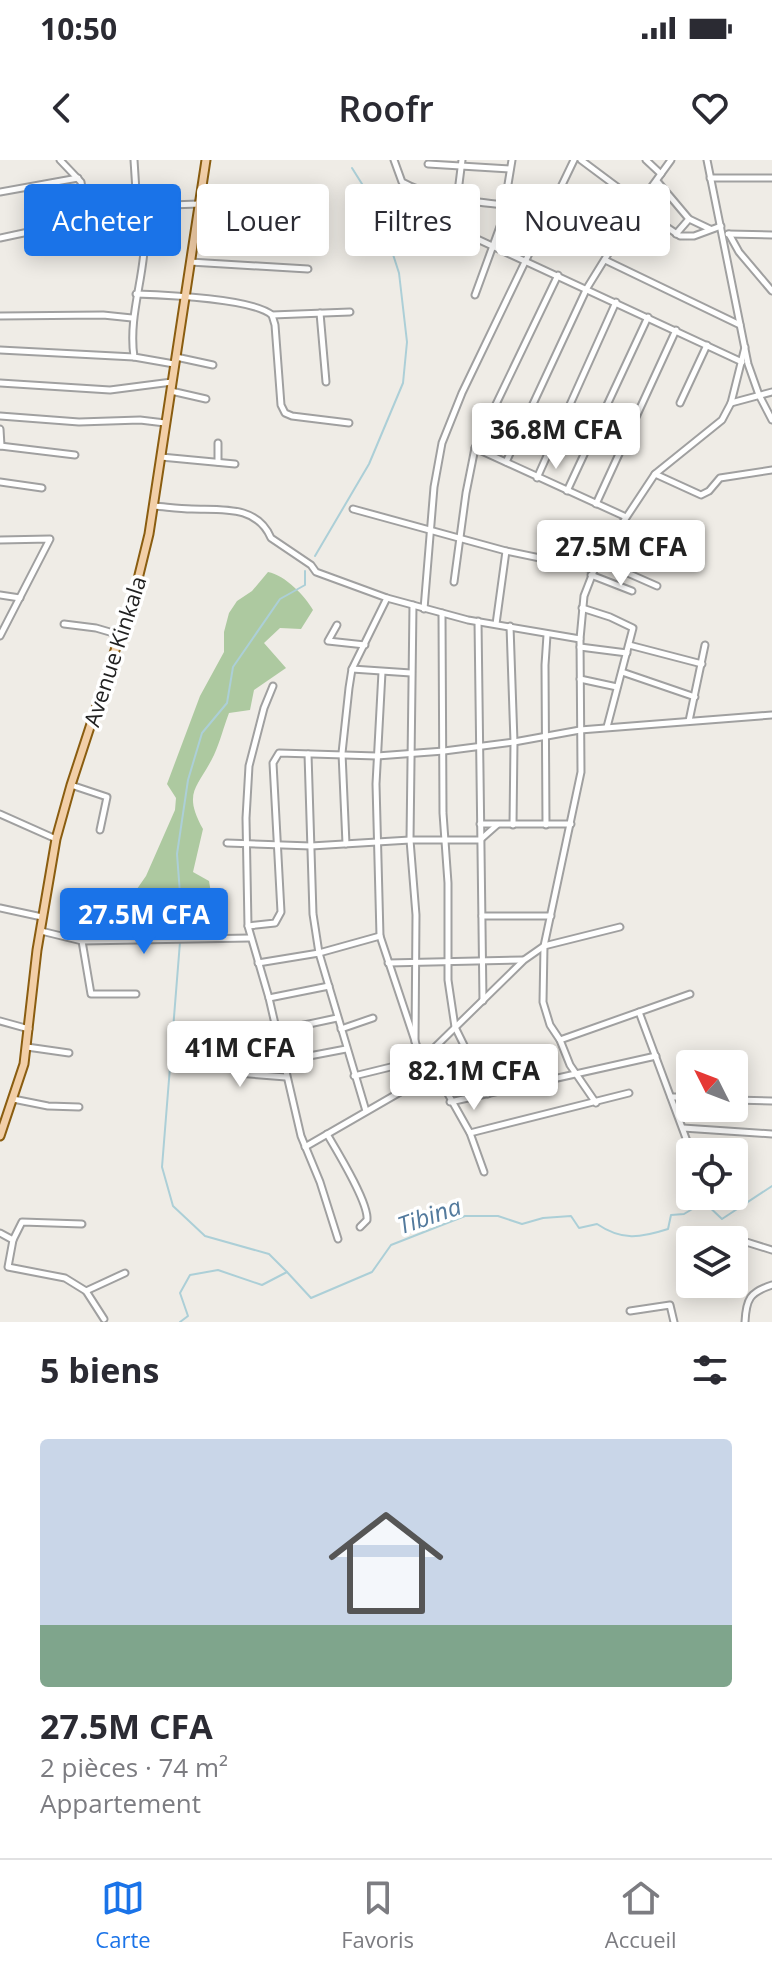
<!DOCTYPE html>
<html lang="fr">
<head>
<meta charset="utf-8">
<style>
	:root { --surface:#fff; --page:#f7f7f7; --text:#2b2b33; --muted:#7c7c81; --line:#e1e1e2; --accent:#1a73e8 }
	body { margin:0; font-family:"Open Sans",sans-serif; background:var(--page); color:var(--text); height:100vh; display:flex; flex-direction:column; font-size:30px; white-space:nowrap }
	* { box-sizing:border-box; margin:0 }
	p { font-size:26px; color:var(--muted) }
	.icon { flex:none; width:44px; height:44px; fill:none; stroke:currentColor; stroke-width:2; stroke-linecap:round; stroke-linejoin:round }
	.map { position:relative; height:1162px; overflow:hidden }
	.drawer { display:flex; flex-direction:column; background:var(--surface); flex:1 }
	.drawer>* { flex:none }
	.guide { position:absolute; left:24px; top:24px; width:724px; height:72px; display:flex; gap:16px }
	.needle { width:52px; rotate:312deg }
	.fabs { position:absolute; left:676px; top:890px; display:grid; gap:16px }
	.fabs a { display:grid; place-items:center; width:72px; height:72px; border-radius:8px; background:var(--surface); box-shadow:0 4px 20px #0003; font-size:40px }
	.price { position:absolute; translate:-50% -68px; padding:0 18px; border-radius:8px; background:#fff; color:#222; font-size:26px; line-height:52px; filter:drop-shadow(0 2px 4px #0008) }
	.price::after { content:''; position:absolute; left:50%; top:48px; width:24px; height:18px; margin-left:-12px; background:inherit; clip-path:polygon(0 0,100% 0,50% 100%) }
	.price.current { background:var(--accent); color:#fff }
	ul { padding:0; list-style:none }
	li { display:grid; align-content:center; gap:16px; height:424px; padding:0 40px }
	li+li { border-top:2px solid var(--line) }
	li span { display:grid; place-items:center; height:248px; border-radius:8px; color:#555 }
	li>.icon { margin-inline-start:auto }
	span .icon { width:144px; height:144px; fill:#fffc; stroke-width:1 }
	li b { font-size:34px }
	h2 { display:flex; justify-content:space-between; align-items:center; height:96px; padding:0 40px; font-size:34px }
	.tag { padding:0 28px; border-radius:8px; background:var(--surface); box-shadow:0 4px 20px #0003; font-size:28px; line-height:72px }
	.tag.current { background:var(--accent); color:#fff }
	.status { display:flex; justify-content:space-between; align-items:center; height:56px; padding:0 40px; background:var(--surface); direction:ltr }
	.status svg { height:22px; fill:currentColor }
	header { display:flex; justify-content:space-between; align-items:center; height:104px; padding:0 40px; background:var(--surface); font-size:36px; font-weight:600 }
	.tab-bar { display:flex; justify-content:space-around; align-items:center; height:112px; border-top:2px solid var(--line); background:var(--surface); font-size:22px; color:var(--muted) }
	.tab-bar a { display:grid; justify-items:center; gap:4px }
	.tab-bar .current { color:var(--accent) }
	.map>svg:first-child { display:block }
	.forest { fill:#adc9a0 }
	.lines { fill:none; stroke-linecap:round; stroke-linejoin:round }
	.stream { stroke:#accfd7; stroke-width:2 }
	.minor-casing { stroke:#a0a0a0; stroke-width:9 }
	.major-casing { stroke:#8a5d10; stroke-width:11 }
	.minor { stroke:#fff; stroke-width:5 }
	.major { stroke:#f2cfa8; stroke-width:7 }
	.labels { text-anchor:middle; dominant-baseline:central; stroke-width:7; stroke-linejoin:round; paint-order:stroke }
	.street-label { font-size:22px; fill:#1f1f1f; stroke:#fff }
	.water-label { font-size:24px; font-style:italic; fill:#537a9d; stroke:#fff }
</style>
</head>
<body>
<div class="status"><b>10:50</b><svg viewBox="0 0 49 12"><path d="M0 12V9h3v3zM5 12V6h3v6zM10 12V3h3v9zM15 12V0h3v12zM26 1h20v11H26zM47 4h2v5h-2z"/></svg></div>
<header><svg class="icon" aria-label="back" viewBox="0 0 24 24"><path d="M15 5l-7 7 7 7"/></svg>Roofr<svg class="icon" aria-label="heart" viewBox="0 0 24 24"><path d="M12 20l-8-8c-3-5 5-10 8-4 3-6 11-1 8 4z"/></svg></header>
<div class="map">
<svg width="772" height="1162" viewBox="0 0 772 1162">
	<rect width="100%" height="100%" fill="#efece6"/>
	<path class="forest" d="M268,412C285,415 305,436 313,450L301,469L280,468L264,483L286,508L254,530L250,550L229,553C224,566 220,582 214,595C198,628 182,631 203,669L193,712L209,721L213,745L209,762L194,768L171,760L160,752L145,751L130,739L146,716L175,650L176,638L167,624L200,536L224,492V472L229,453L237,441L252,431Z"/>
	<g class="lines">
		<g class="stream">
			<path d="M315,396L369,304L403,223L407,182L399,113L379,51L352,8"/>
			<path d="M180,776L182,760L177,694L188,620L202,573L227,543L233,507L280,439L305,425V411"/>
			<path d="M180,782L162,1007L173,1046L205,1076L269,1094L287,1112"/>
			<path d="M180,1162L188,1156L180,1133L190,1115L218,1110L262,1125L287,1112L311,1138L372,1112L391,1085L465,1056H498L522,1064L543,1058L571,1056L579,1068L597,1064C622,1081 640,1078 668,1069L671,1055L684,1054L704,1042L722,1059L772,1026"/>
		</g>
		<defs>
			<g id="minor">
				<path d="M60,0L81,22L83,34"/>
				<path d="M394,0L402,22C432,39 471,41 505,45"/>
				<path d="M462,0L454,64L460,71L742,202"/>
				<path d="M581,0L640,44"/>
				<path d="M646,0L661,14"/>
				<path d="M707,0L748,204L759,235L772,260"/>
				<path d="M428,4L510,9"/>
				<path d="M710,18H772"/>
				<path d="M657,21L689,59L710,69"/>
				<path d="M136,31C140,46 145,60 145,75C145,117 128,155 134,197L174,204"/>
				<path d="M0,32L78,18"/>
				<path d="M140,46L199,44L259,55"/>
				<path d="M637,47L680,76H694L721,66"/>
				<path d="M676,74L689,59"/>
				<path d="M728,74L772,75"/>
				<path d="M729,74L739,92L772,131"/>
				<path d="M0,78L33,71L70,67L78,59L83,34L136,31L134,0"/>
				<path d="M605,100L740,165"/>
				<path d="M190,102L308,109"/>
				<path d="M136,134C165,135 252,138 272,155L350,152"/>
				<path d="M475,135L502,61L512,0"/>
				<path d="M320,153L326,222"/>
				<path d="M272,155L275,165L281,245L285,253L292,256L349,263"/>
				<path d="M0,156L103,155L132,158"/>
				<path d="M0,190L134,197"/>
				<path d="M176,197L213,205"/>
				<path d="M0,223L110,230L172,222"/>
				<path d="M171,231L206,239"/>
				<path d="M680,243L707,185"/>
				<path d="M731,243L772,232"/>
				<path d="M0,256L79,262L140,260L165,263"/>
				<path d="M0,269L1,286"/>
				<path d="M0,286L75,295"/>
				<path d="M475,288L626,357"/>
				<path d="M161,297L235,304"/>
				<path d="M218,302V283"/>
				<path d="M506,302L587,128L637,47L671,0"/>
				<path d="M655,314L701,335L709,331L720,318L772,310"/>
				<path d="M537,318L616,142"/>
				<path d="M0,322L42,328"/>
				<path d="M567,331L648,157"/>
				<path d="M596,344L676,170"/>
				<path d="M154,346C167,347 179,349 192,349C222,350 257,345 271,378L311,405L316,412L387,438L468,460L580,479"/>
				<path d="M353,349L506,391L593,409"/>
				<path d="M0,380L50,379L0,476"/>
				<path d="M598,400L657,426"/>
				<path d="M591,415L632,431"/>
				<path d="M454,422L466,333L475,288L558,115"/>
				<path d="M0,435L20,438"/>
				<path d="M413,445L410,680L416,755L415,882"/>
				<path d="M582,448L610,457L633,468L607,567"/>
				<path d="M424,449L434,327L442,283L462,233L574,0"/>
				<path d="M442,453L443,653L448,723V820L455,867L488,934"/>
				<path d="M478,461L483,841"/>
				<path d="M64,464L96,468L120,475"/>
				<path d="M496,464L506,391"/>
				<path d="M337,465L328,481L365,485"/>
				<path d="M510,466L514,582L513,665"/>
				<path d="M629,485L702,504"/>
				<path d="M580,487L627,493"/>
				<path d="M352,509L411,513"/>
				<path d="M382,512L376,624L380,776L420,896"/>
				<path d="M622,512L695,537"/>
				<path d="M580,519L617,527"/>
				<path d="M273,526L264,548L249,606L246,658L248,766L269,838L301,976L320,1022L338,1079"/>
				<path d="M689,561L705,485"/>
				<path d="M308,594L313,754L319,793L366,951"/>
				<path d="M71,625L107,637L100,670"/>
				<path d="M0,654L56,679"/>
				<path d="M480,664H571"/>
				<path d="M546,665L545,505L547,475"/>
				<path d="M227,683L311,686L410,680H480L497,665"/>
				<path d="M346,684L342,593L349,528L352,509L387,438"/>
				<path d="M0,748L42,757"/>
				<path d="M482,756H551"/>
				<path d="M248,766L275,763L281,752L273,603L279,593L377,596L444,591L514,582L580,570L772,555"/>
				<path d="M41,771L82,781L250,778"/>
				<path d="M82,781L91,834H136"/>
				<path d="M258,803L319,793L380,776"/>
				<path d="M388,803L523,800"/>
				<path d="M269,838L329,826"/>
				<path d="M639,852L690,989"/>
				<path d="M0,861L29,869"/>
				<path d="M341,869L373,858"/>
				<path d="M276,871L337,858"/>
				<path d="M560,880L690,834"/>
				<path d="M27,887L69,893"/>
				<path d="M234,894L237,913L286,917"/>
				<path d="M283,901L346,889"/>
				<path d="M430,902L470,973L484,1012"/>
				<path d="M475,906L504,898"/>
				<path d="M354,916L407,903L427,895L524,800L544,786L620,767"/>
				<path d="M671,937H690"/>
				<path d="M13,939L48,946L79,947"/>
				<path d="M734,940L772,941"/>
				<path d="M450,942L656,896"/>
				<path d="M596,943L570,905L560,880L550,865L543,842L544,786L581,612L580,479L584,436L598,400L655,314L722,260L731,243L745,187"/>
				<path d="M683,968L772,974"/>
				<path d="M470,973L629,933"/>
				<path d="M327,974C337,991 369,1043 367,1060L360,1067"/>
				<path d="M305,987L402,931L432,904"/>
				<path d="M82,1064L22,1062L13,1080L8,1107L65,1118L86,1131L104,1159"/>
				<path d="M0,1073L13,1080"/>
				<path d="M719,1078L743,1081L772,1090"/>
				<path d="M86,1131L125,1113"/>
				<path d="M630,1151L670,1145L674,1162"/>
				<path d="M745,1162C746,1139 750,1132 772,1125"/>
			</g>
			<path id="major" d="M0,976L24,904L37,790L56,679L71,625L137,423L149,374L206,0"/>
		</defs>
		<use href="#minor" class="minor-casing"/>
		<use href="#major" class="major-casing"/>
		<use href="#minor" class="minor"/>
		<use href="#major" class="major"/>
	</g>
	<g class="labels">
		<g class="street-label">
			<text transform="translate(114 491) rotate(-72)">Avenue Kinkala</text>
		</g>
		<g class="water-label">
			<text transform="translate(429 1055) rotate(-19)">Tibina</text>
		</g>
	</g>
</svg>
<div class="fabs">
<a><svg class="needle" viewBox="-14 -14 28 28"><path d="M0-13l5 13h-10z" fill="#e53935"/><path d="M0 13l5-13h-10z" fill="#7c7c81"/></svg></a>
<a><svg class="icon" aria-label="locate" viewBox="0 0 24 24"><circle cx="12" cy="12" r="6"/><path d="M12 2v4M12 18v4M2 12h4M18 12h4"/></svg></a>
<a><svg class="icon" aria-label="layers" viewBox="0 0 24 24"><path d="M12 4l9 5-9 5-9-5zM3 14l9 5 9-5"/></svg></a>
</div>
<b class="price" style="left:556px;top:311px">36.8M CFA</b>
<b class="price" style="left:621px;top:428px">27.5M CFA</b>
<b class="price current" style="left:144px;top:796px">27.5M CFA</b>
<b class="price" style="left:240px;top:929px">41M CFA</b>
<b class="price" style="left:474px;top:952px">82.1M CFA</b>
<div class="guide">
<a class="tag current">Acheter</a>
<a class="tag">Louer</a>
<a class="tag">Filtres</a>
<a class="tag">Nouveau</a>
</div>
</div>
<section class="drawer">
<h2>5 biens<svg class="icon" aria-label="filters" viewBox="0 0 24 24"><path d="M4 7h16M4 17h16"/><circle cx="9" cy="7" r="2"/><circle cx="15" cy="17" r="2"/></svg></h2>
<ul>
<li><span style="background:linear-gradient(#c9d6e8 75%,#7fa58c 0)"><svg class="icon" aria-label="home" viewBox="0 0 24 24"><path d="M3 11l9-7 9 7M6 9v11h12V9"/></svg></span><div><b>27.5M CFA</b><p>2 pièces · 74 m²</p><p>Appartement</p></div></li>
</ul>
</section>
<nav class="tab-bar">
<a class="current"><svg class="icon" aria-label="map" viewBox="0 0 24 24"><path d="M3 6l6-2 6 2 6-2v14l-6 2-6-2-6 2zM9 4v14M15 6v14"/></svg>Carte</a>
<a><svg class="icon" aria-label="saved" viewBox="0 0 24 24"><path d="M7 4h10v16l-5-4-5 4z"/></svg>Favoris</a>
<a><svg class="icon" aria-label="home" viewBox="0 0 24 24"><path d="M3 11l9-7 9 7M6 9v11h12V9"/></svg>Accueil</a>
</nav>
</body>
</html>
